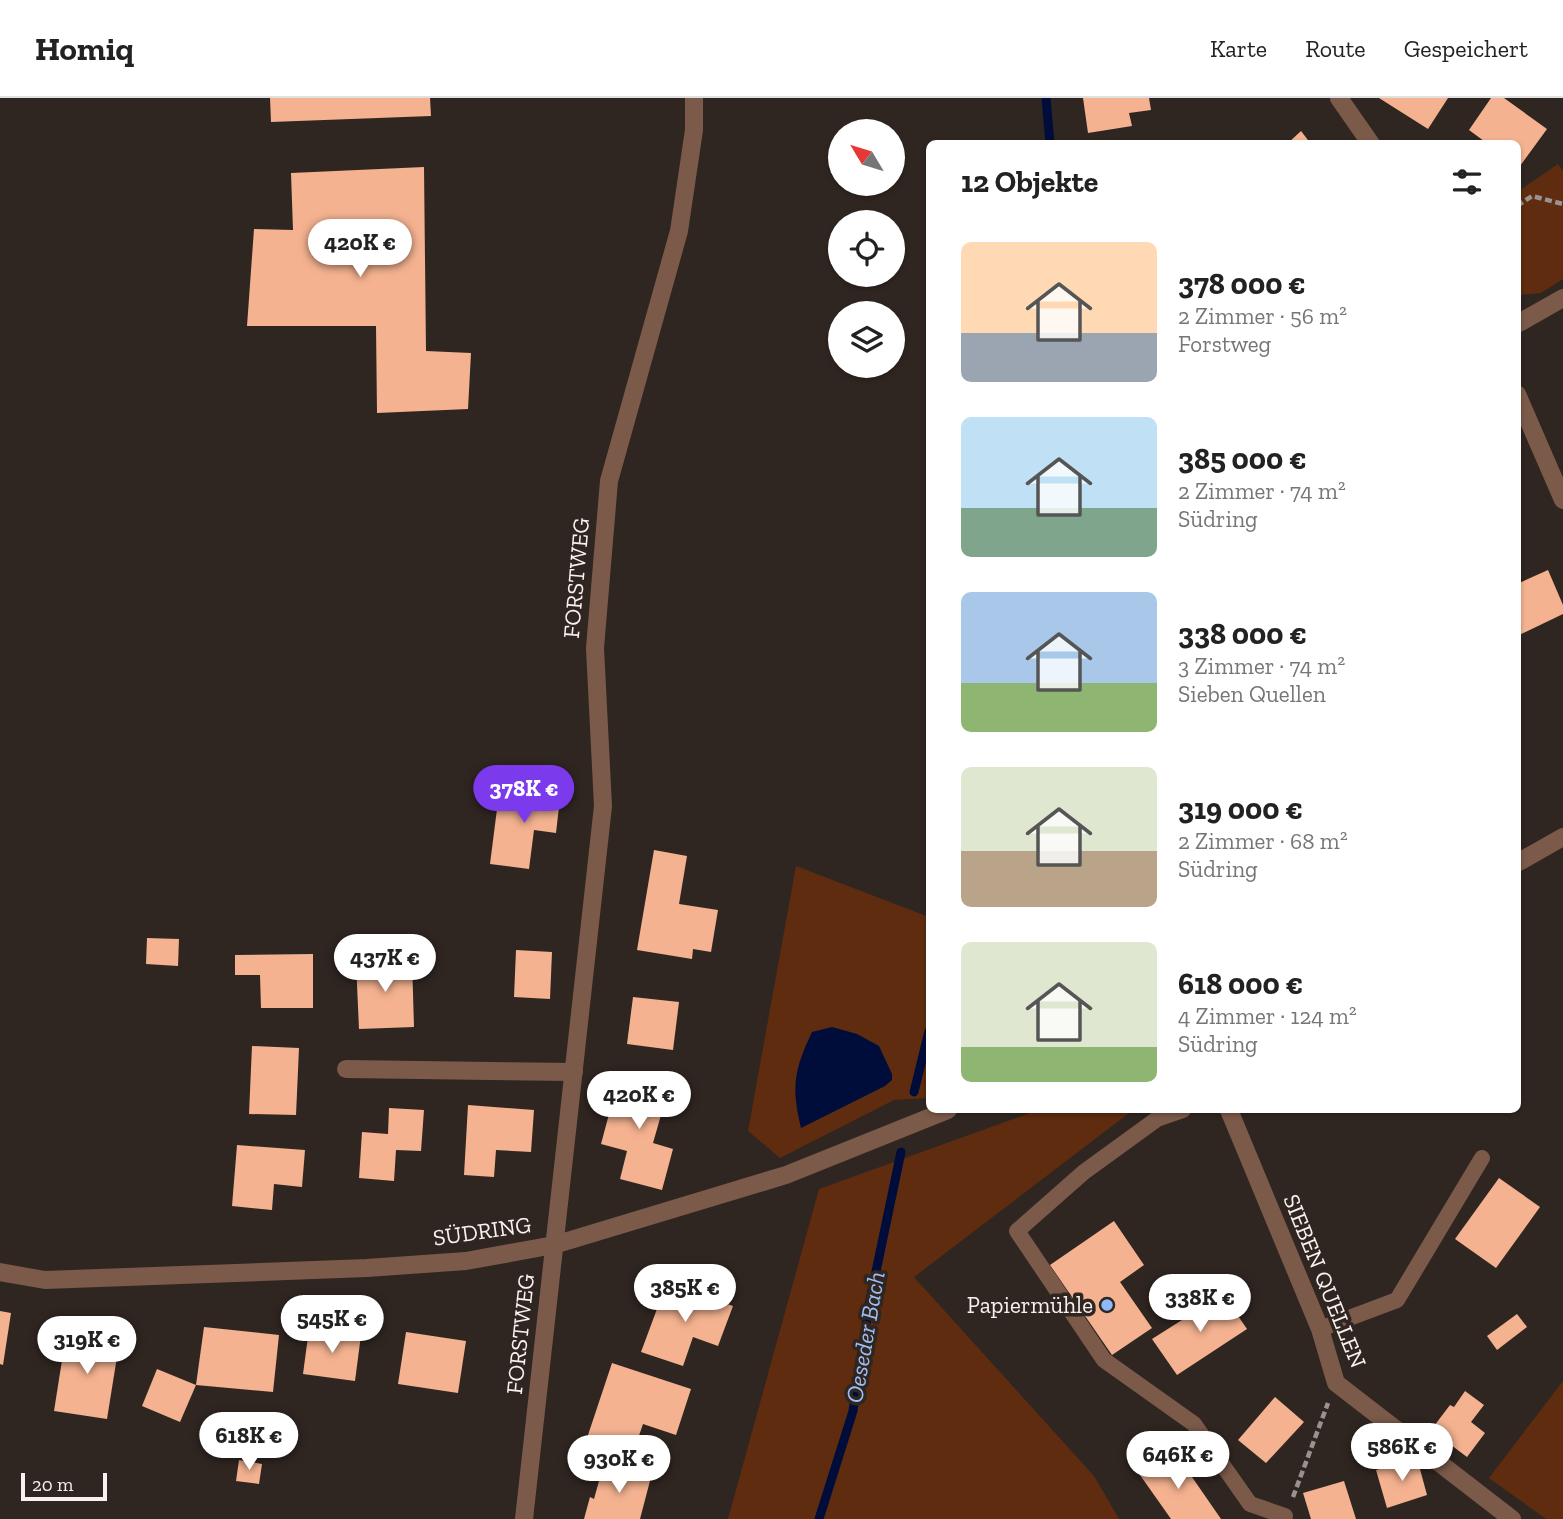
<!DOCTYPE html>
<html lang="de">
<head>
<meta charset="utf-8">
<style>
	:root { --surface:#fff; --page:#f6f6f6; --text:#222; --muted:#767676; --line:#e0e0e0; --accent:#7c3aed }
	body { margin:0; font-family:"Zilla Slab",serif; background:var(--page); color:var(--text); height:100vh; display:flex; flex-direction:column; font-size:26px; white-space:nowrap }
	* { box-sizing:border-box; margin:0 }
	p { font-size:23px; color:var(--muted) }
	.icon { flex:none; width:38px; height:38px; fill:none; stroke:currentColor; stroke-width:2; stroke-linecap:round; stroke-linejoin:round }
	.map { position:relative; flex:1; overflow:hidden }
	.details { position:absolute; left:926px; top:42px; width:595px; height:973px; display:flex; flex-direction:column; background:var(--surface); border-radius:10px; box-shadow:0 2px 5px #0004 }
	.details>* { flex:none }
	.needle { width:46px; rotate:308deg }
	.tools { position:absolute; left:828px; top:21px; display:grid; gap:14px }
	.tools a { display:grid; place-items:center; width:77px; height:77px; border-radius:50%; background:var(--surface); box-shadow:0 2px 5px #0004; font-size:35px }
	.scale { position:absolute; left:21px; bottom:18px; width:86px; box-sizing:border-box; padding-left:7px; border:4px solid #f8f1ee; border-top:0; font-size:19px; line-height:24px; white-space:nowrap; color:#f8f1ee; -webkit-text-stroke:5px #302621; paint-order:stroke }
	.price { position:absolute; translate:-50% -60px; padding:0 16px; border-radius:24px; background:#fff; color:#222; font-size:23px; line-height:46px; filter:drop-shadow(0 2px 4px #0008) }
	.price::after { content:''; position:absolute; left:50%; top:42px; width:21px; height:16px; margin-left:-10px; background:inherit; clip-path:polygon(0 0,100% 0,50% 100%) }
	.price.on { background:var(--accent); color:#fff }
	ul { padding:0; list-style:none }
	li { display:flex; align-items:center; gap:21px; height:175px; padding:0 35px }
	li span { display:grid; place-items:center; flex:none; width:196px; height:140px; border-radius:10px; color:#555 }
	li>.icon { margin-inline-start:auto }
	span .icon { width:84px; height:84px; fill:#fffc; stroke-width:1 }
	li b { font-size:30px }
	h2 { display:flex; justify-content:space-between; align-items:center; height:84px; padding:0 35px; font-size:30px }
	header { display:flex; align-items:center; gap:42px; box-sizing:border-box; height:98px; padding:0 35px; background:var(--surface); border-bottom:2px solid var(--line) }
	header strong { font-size:33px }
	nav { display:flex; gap:38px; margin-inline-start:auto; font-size:24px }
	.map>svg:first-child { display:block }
	.green { fill:#5f2c0f }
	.water { fill:#000d3a }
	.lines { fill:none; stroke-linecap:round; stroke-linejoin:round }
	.stream { stroke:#000d3a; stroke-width:9 }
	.building { fill:#f4b290 }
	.path { stroke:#9a928e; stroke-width:4.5; stroke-dasharray:7 3.5; stroke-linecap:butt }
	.lane { stroke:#7c5a4a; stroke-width:16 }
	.street { stroke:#7c5a4a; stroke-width:18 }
	.poi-dot { fill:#8eb9fd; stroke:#302621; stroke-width:2.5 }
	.labels { text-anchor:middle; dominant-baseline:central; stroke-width:7; stroke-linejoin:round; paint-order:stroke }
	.street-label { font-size:23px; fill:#f8f1ee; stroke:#302621 }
	.poi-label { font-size:23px; fill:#f8f1ee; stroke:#302621; text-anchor:end }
	.water-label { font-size:24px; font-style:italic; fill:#9dbff6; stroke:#302621 }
</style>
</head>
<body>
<header>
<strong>Homiq</strong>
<nav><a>Karte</a><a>Route</a><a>Gespeichert</a></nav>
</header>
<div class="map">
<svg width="1563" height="1421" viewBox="0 0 1563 1421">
	<rect width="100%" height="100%" fill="#302621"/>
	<g class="green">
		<path d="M1558,66L1563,73V181L1541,195L1517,197V94Z"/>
		<path d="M796,768L929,819V992L927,1000L894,1002L780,1060L748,1033Z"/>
		<path d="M1038,1012H1133L914,1179L1094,1378L1119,1421H728L819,1091Z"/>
		<path d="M341,1210L363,1211L360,1235L339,1233Z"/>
		<path d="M1563,1283V1421H1546L1489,1380Z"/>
	</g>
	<path class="water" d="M832,929L857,936L879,948L892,976V982L885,988L801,1030C791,989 794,972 812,934Z"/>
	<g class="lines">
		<g class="stream">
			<path d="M1046,0L1050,46"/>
			<path d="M914,994L929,933"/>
			<path d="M819,1421L853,1313L869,1207L901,1054"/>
		</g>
	</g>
	<g class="building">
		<path d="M270,0H430L431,18L271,24Z"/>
		<path d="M1083,0H1149L1151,12L1129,15L1132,28L1088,35Z"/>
		<path d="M1379,0H1448L1428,31Z"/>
		<path d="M1491,0H1504L1547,31L1520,68L1517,66V46H1488L1469,32Z"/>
		<path d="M1301,33L1311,46H1287Z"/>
		<path d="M424,69L426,253L471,255L468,311L377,315L376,228H247L254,131L293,132L291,75Z"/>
		<path d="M1548,472L1563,507V516L1517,538V486Z"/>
		<path d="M519,686L561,691L556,735L534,732L529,771L490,766L497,711L515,713Z"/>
		<path d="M654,752L687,758L679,806L718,812L711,854L693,851L692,861L637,852Z"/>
		<path d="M147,840L179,841L178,868L146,866Z"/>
		<path d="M516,852L552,854L550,901L514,899Z"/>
		<path d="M313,856V910H261L260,877H235V857Z"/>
		<path d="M412,862L414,929L359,931L356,864Z"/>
		<path d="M633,899L679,904L673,952L627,946Z"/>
		<path d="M252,948L299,950L296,1017L249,1016Z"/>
		<path d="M620,975L669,989L653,1045L673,1051L662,1092L620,1081L627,1053L601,1046Z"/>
		<path d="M468,1007L534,1012L531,1054L496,1052L494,1079L464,1077Z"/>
		<path d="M389,1010L424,1012L421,1053L396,1052L394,1083L359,1080L362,1034L388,1036Z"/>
		<path d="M237,1047L305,1052L302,1089L274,1086L272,1112L232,1108Z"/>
		<path d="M1499,1080L1540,1109L1496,1170L1455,1141Z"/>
		<path d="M1114,1123L1144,1167L1120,1184L1152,1230L1112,1257L1050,1167Z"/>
		<path d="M667,1184L733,1208L718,1248L693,1239L683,1268L641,1254Z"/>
		<path d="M1223,1196L1247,1231L1177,1277L1152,1241Z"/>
		<path d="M0,1213L11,1215L3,1267L0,1266Z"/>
		<path d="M1517,1216L1527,1229L1497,1252L1487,1238Z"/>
		<path d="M204,1229L279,1237L273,1294L196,1287Z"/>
		<path d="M309,1231L361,1237L355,1283L303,1276Z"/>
		<path d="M406,1234L466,1243L458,1295L398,1286Z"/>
		<path d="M66,1237L120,1240L107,1321L54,1313Z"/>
		<path d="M612,1265L691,1291L676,1337L643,1326L633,1355L587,1340Z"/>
		<path d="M157,1271L196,1287L180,1324L142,1308Z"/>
		<path d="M1465,1293L1484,1307L1471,1324L1485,1335L1467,1359L1431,1332L1450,1307L1454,1309Z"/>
		<path d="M1275,1299L1304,1324L1266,1365L1238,1342Z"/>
		<path d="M1174,1353L1221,1421H1171L1140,1377Z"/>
		<path d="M1417,1360L1427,1397L1387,1410L1376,1372Z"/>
		<path d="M239,1362L262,1366L259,1386L236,1383Z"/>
		<path d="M604,1365L651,1379L640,1421H584L590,1399L594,1401Z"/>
		<path d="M1344,1383L1356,1421H1311L1303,1395Z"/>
	</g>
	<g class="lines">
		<g class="path">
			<path d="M1517,108L1532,98L1563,106"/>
			<path d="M1293,1399L1328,1305"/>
		</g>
		<g class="lane">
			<path d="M1183,1012L1157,1021L1084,1074L1017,1133L1104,1262L1194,1326L1250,1406L1285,1418"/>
			<path d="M1320,1231L1397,1202L1482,1060"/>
		</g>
		<g class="street">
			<path d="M1339,0L1371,46"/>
			<path d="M1517,226L1563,200"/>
			<path d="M1517,296L1563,402"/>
			<path d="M1517,765L1563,739"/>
			<path d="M346,971L574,974"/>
			<path d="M1229,1012L1320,1231L1336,1285L1512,1421"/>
			<path d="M0,1174L45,1182L367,1170L466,1163L554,1147L786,1077L948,1012"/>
			<path d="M524,1421L603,708L595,550L609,383L679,133L694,32V0"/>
		</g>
	</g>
	<circle class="poi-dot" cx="1107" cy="1207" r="7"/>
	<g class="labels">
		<g class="street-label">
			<text transform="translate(576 480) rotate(-85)">FORSTWEG</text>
			<text transform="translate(482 1133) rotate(-8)">SÜDRING</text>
			<text transform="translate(1325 1183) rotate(68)">SIEBEN QUELLEN</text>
			<text transform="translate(520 1236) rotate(-84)">FORSTWEG</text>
		</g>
		<g class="poi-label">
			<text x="1093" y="1207">Papiermühle</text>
		</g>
		<g class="water-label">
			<text transform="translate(865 1239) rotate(-80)">Oeseder Bach</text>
		</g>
	</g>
</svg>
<div class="tools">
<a><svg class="needle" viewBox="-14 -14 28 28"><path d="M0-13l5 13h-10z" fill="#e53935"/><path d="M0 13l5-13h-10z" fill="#767676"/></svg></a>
<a><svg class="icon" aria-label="locate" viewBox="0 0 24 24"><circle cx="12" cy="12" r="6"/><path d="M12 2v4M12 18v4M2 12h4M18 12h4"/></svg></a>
<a><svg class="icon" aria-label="layers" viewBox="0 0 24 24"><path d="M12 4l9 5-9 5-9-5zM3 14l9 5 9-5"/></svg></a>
</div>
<div class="scale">20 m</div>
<b class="price" style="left:360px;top:181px">420K €</b>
<b class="price on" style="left:524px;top:727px">378K €</b>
<b class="price" style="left:385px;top:896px">437K €</b>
<b class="price" style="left:639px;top:1033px">420K €</b>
<b class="price" style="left:685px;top:1226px">385K €</b>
<b class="price" style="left:1200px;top:1236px">338K €</b>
<b class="price" style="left:332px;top:1257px">545K €</b>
<b class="price" style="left:87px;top:1278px">319K €</b>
<b class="price" style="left:249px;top:1374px">618K €</b>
<b class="price" style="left:1402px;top:1385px">586K €</b>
<b class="price" style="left:1178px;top:1393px">646K €</b>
<b class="price" style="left:619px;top:1397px">930K €</b>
<section class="details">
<h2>12 Objekte<svg class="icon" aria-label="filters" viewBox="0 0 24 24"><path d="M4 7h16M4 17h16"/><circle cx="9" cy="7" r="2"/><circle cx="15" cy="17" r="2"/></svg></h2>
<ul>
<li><span style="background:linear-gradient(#ffd9b3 65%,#9aa5b1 0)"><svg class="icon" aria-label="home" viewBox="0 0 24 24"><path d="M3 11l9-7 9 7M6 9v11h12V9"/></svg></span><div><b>378 000 €</b><p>2 Zimmer · 56 m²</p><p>Forstweg</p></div></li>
<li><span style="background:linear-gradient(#bfe0f5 65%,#7fa58c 0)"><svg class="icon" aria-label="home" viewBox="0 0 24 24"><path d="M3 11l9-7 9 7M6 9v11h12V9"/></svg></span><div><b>385 000 €</b><p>2 Zimmer · 74 m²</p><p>Südring</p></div></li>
<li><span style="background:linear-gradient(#a9c7e8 65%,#8fb573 0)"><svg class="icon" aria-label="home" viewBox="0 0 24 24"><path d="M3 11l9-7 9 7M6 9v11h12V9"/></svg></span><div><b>338 000 €</b><p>3 Zimmer · 74 m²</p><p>Sieben Quellen</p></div></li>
<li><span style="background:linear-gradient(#dfe7d0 60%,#b9a48a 0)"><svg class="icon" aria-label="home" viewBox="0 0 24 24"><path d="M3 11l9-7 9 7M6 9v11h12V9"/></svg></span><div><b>319 000 €</b><p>2 Zimmer · 68 m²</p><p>Südring</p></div></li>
<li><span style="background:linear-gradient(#dfe7d0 75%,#8fb573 0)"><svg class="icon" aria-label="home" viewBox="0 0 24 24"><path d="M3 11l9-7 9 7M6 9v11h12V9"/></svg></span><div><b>618 000 €</b><p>4 Zimmer · 124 m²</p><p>Südring</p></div></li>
</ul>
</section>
</div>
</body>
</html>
